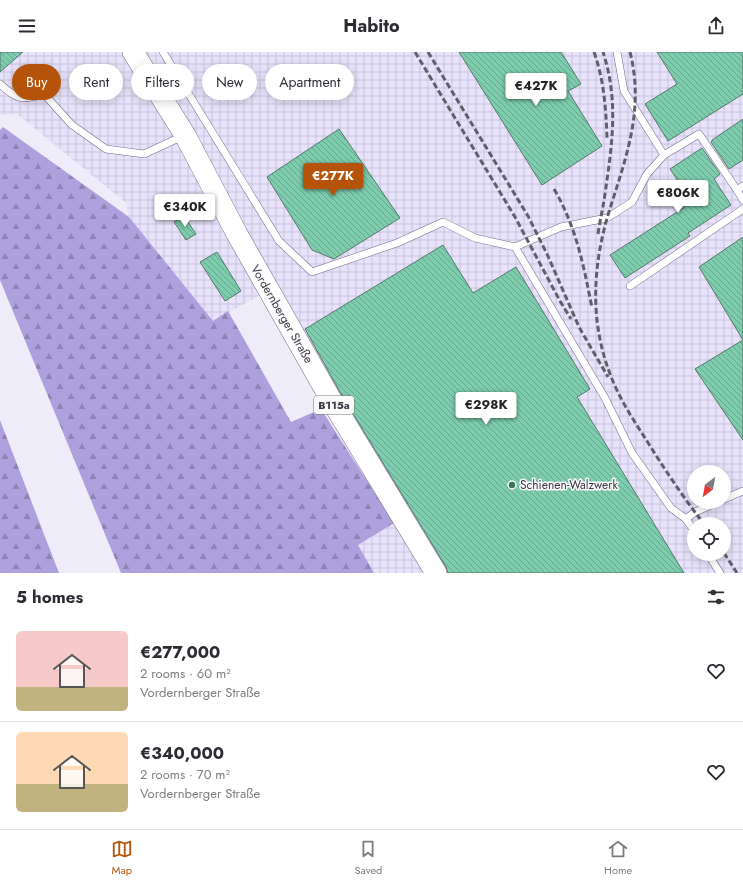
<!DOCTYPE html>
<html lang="en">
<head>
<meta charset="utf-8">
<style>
	:root { --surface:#fff; --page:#f7f7f7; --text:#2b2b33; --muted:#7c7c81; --line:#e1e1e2; --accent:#b45309 }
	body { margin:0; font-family:Jost,sans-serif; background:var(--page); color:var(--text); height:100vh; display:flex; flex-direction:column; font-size:15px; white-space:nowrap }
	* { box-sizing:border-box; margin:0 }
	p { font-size:13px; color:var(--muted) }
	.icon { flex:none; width:22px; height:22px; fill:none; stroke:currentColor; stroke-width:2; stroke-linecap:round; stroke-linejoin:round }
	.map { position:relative; height:521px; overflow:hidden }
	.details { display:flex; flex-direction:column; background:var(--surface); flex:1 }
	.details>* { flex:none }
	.guide { position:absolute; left:12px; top:12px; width:400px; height:36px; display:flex; gap:8px }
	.needle { width:26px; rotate:212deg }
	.tools { position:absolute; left:687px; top:413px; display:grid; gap:8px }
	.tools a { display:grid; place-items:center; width:44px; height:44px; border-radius:50%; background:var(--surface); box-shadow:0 2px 10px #0003; font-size:20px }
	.price { position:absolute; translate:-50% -34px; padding:0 9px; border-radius:4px; background:#fff; color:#222; font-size:13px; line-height:26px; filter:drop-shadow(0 1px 2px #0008) }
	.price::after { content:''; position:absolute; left:50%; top:24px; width:12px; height:9px; margin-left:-6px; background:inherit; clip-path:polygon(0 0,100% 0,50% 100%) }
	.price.current { background:var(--accent); color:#fff }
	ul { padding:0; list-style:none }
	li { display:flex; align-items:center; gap:12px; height:100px; padding:0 16px }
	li+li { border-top:1px solid var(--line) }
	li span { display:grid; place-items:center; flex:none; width:112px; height:80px; border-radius:6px; color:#555 }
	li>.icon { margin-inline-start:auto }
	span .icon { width:48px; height:48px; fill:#fffc; stroke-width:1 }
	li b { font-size:17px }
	h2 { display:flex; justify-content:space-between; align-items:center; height:48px; padding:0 16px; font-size:17px }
	.tag { padding:0 14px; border-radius:18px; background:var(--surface); box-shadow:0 2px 10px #0003; font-size:14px; line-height:36px }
	.tag.current { background:var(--accent); color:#fff }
	header { display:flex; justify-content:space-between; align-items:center; height:52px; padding:0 16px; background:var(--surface); font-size:18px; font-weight:700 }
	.tabs { display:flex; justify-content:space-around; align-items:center; height:56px; border-top:1px solid var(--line); background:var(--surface); font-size:11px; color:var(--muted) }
	.tabs a { display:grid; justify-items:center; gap:2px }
	.tabs .current { color:var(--accent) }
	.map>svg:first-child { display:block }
	.industrial { fill:url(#industrial-grid); fill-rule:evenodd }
	.forest { fill:url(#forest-firs) }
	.building { fill:url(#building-back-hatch); stroke:#547769 }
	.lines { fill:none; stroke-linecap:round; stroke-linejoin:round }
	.service-casing { stroke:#706a87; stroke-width:8 }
	.primary-casing { stroke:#706a87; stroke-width:22 }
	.service { stroke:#fff; stroke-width:7 }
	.primary { stroke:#fff; stroke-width:21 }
	.rail { stroke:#615e6b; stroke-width:3; stroke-dasharray:6 3; stroke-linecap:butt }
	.poi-dot { fill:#38745e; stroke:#fbfbfb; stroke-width:1.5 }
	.labels { text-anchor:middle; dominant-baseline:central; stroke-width:3; stroke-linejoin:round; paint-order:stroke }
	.shield { fill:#fbfbfb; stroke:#74727b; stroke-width:1 }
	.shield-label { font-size:11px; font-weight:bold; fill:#3a3744 }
	.street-label { font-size:12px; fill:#3a3744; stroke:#fbfbfb }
	.poi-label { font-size:12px; fill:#3a3744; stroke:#fbfbfb; text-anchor:start }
</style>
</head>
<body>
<header><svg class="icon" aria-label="menu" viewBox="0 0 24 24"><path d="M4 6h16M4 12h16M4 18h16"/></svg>Habito<svg class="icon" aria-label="share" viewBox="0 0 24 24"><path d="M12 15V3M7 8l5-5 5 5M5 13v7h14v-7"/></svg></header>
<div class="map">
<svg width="743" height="521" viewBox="0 0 743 521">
	<defs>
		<pattern id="industrial-grid" width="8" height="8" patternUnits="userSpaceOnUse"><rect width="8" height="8" fill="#e8e3fc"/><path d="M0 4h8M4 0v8" fill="none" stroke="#c8c3d9"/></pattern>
		<pattern id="forest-firs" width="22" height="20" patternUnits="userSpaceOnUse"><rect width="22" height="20" fill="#ae9fdd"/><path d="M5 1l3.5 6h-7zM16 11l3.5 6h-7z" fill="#8f82b5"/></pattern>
		<pattern id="building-back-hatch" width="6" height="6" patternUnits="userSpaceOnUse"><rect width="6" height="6" fill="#7dccae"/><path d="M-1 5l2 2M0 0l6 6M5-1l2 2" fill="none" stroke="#67a68f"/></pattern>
	</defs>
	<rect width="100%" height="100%" fill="#efecfa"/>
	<g class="industrial">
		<path d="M0,0H743V521H444L275,235L213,269L129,165L126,151L17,62L0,63ZM694,420H724V450H694ZM694,472H724V502H694Z"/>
		<path d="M394,471L425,521H374L357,493Z"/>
	</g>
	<g class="forest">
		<path d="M3,75L129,165L213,269L228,259L291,370L321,357L394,471L358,493L374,521H121L0,228V78Z"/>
		<path d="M0,368L59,521H0Z"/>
	</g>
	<g class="building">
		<path d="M0,0H23L0,20Z"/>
		<path d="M459,0H561L581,32L568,39L602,94L542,133Z"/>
		<path d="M657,0H743V42L668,89L645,52L677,32Z"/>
		<path d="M220,28L228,39L216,47L209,36Z"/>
		<path d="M743,67V108L729,117L711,90L712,89V88Z"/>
		<path d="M339,77L400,166L334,207L312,198L267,125Z"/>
		<path d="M702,96L720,122L714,127L731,153L688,181L690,184L625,226L610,203L685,155L676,141L683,136L670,117Z"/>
		<path d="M184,164L196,182L186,188L174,170Z"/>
		<path d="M743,185V388L695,317L743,288L699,215Z"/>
		<path d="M443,193L473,241L516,215L590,337L577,345L684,521H448L446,515L340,340L305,277Z"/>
		<path d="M217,200L241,239L225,249L200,210Z"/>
	</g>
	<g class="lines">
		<defs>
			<g id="service">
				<path d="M163,0L279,189L312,220L397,191L443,170L475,186L515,195L561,175L607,166L632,150L647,122L664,103L699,82L737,138L743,134"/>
				<path d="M617,0L624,39L664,103"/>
				<path d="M0,32C18,48 20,48 44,42L72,73L106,97L144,102L183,84"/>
				<path d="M737,138L743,148"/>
				<path d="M515,195L605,346L632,401L671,456L686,467L694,479"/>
				<path d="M630,234L743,157"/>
				<path d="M724,447L743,439"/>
				<path d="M686,467L695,460L718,450"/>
				<path d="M708,502L720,521"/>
			</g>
			<path id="primary" d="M133,0L185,83L237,182L330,346L436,521"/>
		</defs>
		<use href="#service" class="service-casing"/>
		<use href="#primary" class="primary-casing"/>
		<use href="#service" class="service"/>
		<use href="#primary" class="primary"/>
		<g class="rail">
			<path d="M415,0L515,165L560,249L571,267"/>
			<path d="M428,0L528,164L547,202L579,275L608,325"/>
			<path d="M594,0C604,28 606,57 607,86"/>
			<path d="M630,0C645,59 625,108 608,163C591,221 590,278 615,334C624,354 636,372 647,389C665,418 683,445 704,472"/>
			<path d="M554,137C576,174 584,215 592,256"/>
			<path d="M598,182C600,168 603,156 605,142C612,93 619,49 603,0"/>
			<path d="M724,501L737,521"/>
		</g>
	</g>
	<circle class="poi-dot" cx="512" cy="433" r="4"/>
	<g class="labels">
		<rect class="shield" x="314" y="344" width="40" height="18" rx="3"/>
		<g class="shield-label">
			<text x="334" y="353">B115a</text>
		</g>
		<g class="street-label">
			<text transform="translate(282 262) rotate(60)">Vordernberger Straße</text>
		</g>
		<g class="poi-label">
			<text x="520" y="433">Schienen-Walzwerk</text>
		</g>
	</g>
</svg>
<div class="tools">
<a><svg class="needle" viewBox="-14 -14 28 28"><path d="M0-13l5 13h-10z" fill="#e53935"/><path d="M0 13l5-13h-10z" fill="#7c7c81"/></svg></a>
<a><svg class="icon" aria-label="locate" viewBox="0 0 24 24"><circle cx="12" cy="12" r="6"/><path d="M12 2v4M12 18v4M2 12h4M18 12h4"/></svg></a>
</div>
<b class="price" style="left:536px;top:55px">€427K</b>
<b class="price current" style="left:333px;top:145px">€277K</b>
<b class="price" style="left:678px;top:162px">€806K</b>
<b class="price" style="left:185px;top:176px">€340K</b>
<b class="price" style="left:486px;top:374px">€298K</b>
<div class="guide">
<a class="tag current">Buy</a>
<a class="tag">Rent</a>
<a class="tag">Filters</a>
<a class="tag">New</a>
<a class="tag">Apartment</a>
</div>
</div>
<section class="details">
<h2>5 homes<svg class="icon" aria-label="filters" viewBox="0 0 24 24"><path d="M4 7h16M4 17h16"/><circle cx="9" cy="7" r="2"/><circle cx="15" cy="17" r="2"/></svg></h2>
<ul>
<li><span style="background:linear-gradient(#f6c9c9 70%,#c2b280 0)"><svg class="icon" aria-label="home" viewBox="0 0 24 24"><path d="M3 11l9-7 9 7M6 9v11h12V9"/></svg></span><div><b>€277,000</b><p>2 rooms · 60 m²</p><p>Vordernberger Straße</p></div><svg class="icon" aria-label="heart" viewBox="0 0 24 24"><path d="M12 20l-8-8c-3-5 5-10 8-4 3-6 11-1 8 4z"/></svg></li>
<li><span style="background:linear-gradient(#ffd9b3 65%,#c2b280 0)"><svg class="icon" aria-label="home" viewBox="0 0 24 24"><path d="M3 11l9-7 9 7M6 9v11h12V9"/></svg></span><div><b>€340,000</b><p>2 rooms · 70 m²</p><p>Vordernberger Straße</p></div><svg class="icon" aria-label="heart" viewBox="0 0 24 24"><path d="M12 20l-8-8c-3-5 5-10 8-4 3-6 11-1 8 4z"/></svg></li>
</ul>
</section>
<nav class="tabs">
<a class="current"><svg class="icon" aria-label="map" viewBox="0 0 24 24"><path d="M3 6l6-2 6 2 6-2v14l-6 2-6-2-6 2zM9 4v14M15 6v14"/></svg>Map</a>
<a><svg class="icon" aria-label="saved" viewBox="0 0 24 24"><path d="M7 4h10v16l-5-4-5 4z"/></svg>Saved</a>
<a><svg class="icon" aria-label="home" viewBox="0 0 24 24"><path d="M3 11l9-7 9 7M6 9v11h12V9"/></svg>Home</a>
</nav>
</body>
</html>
